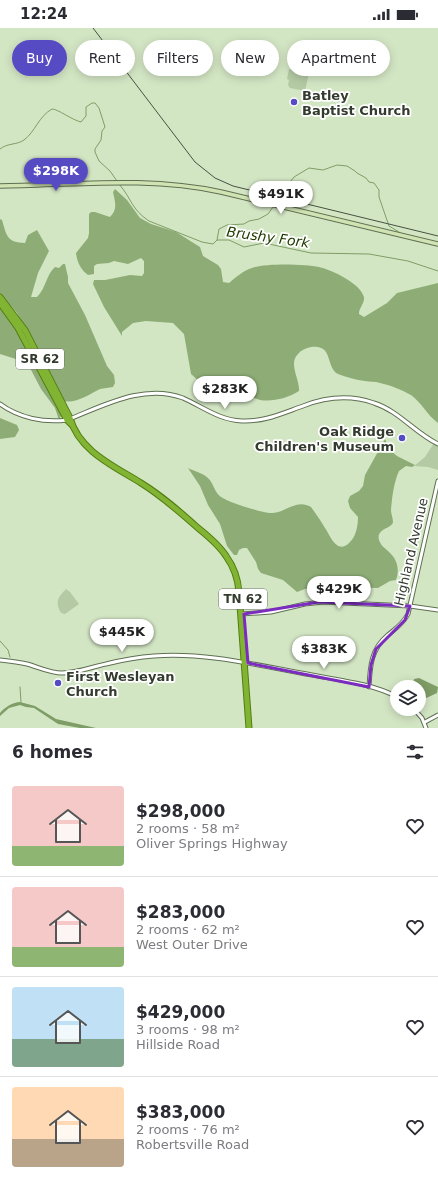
<!DOCTYPE html>
<html lang="en">
<head>
<meta charset="utf-8">
<style>
	:root { --surface:#fff; --page:#f7f7f7; --text:#2b2b33; --muted:#7c7c81; --line:#e1e1e2; --accent:#574bc3 }
	body { margin:0; font-family:"DejaVu Sans",sans-serif; background:var(--page); color:var(--text); height:100vh; display:flex; flex-direction:column; font-size:15px; white-space:nowrap }
	* { box-sizing:border-box; margin:0 }
	p { font-size:13px; color:var(--muted) }
	.icon { flex:none; width:22px; height:22px; fill:none; stroke:currentColor; stroke-width:2; stroke-linecap:round; stroke-linejoin:round }
	.map { position:relative; height:700px; overflow:hidden }
	.sheet { display:flex; flex-direction:column; background:var(--surface); flex:1 }
	.sheet>* { flex:none }
	.top-card { position:absolute; left:12px; top:12px; width:414px; height:36px; display:flex; gap:8px }
	.controls { position:absolute; left:390px; top:652px; display:grid; gap:8px }
	.controls a { display:grid; place-items:center; width:36px; height:36px; border-radius:50%; background:var(--surface); box-shadow:0 2px 10px #0003; font-size:20px }
	.price { position:absolute; translate:-50% -34px; padding:0 9px; border-radius:14px; background:#fff; color:#222; font-size:13px; line-height:26px; filter:drop-shadow(0 1px 2px #0008) }
	.price::after { content:''; position:absolute; left:50%; top:24px; width:12px; height:9px; margin-left:-6px; background:inherit; clip-path:polygon(0 0,100% 0,50% 100%) }
	.price.active { background:var(--accent); color:#fff }
	ul { padding:0; list-style:none }
	li { display:flex; align-items:center; gap:12px; height:100px; padding:0 12px }
	li+li { border-top:1px solid var(--line) }
	li span { display:grid; place-items:center; flex:none; width:112px; height:80px; border-radius:4px; color:#555 }
	li>.icon { margin-inline-start:auto }
	span .icon { width:48px; height:48px; fill:#fffc; stroke-width:1 }
	li b { font-size:17px }
	h2 { display:flex; justify-content:space-between; align-items:center; height:48px; padding:0 12px; font-size:17px }
	.chip { padding:0 14px; border-radius:18px; background:var(--surface); box-shadow:0 2px 10px #0003; font-size:14px; line-height:36px }
	.chip.active { background:var(--accent); color:#fff }
	.status { display:flex; justify-content:space-between; align-items:center; height:28px; padding:0 20px; background:var(--surface); direction:ltr }
	.status svg { height:11px; fill:currentColor }
	.map>svg:first-child { display:block }
	.green { fill:#b4caa4 }
	.forest { fill:#8ead76 }
	.water { fill:#7f9d66 }
	.lines { fill:none; stroke-linecap:round; stroke-linejoin:round }
	.stream { stroke:#7f9d66; stroke-width:1 }
	.tertiary-casing { stroke:#5f7052; stroke-width:5 }
	.secondary-casing { stroke:#5f7052; stroke-width:5.5 }
	.trunk-casing { stroke:#527d11; stroke-width:7 }
	.tertiary { stroke:#fff; stroke-width:3 }
	.secondary { stroke:#d0e3b3; stroke-width:3.5 }
	.trunk { stroke:#82b434; stroke-width:5 }
	.rail { stroke:#485142; stroke-width:1 }
	.marked { fill:none; stroke:#7b2cbf; stroke-width:3; stroke-linejoin:round }
	.poi-dot { fill:#574bc3; stroke:#fff; stroke-width:1.5 }
	.labels { text-anchor:middle; dominant-baseline:central; stroke-width:3.5; stroke-linejoin:round; paint-order:stroke }
	.shield { fill:#fff; stroke:#70766d; stroke-width:1 }
	.shield-label { font-size:12px; font-weight:bold; fill:#333b2e }
	.poi-label { font-size:13px; font-weight:bold; fill:#333b2e; stroke:#fff; text-anchor:start }
	.street-label { font-size:13px; fill:#333b2e; stroke:#fff }
	.water-label { font-size:14px; font-style:italic; fill:#203b00; stroke:#fff }
</style>
</head>
<body>
<div class="status"><b>12:24</b><svg viewBox="0 0 49 12"><path d="M0 12V9h3v3zM5 12V6h3v6zM10 12V3h3v9zM15 12V0h3v12zM26 1h20v11H26zM47 4h2v5h-2z"/></svg></div>
<div class="map">
<svg width="438" height="700" viewBox="0 0 438 700">
	<rect width="100%" height="100%" fill="#d3e6c4"/>
	<g class="green">
		<path d="M289,41L309,45L305,63L290,60L288,57L289,52L287,51Z"/>
		<path d="M434,415L438,417V442L428,439L414,438L425,429Z"/>
		<path d="M66,561L70,564L79,576L65,586L61,585C55,574 57,570 66,561Z"/>
	</g>
	<g class="forest">
		<path d="M115,161L127,172L140,190L151,196L176,204L200,219L203,228L218,237L221,241L223,254L229,255C235,250 244,242 252,240C265,235 305,236 319,239C332,242 360,255 364,269C365,275 359,280 359,286L364,289L387,275L397,265L438,255V395C427,387 422,375 411,367C402,362 390,357 380,355C375,353 370,354 365,353C356,352 346,349 338,346C325,339 334,316 311,319C306,320 301,322 298,326C288,336 300,351 299,363C288,370 273,374 260,372C256,371 253,369 249,368C239,367 227,370 218,366C208,361 199,353 191,346L184,306L173,295L146,293L133,295L122,304V308L104,279L93,256L94,252H105L130,247L142,248L144,245V233L141,230L128,236L114,233L109,235L97,236L94,238V246L88,247C81,242 77,234 76,225L88,210L89,205V186L91,184H95L110,189C118,181 115,174 113,164Z"/>
		<path d="M0,191L2,192C7,209 7,214 25,215L28,207L37,202L49,223L38,245L31,269H37C46,260 46,247 55,239L59,240L63,236H65L68,249V255L85,287L107,338L114,347L115,355L113,359C109,360 104,360 100,361C90,366 75,376 64,373L29,306L17,285L0,265Z"/>
		<path d="M0,278L13,294L61,387L60,391L59,392L55,380L41,361L29,338L22,333L0,326Z"/>
		<path d="M0,390L17,397L19,402L15,409L0,411Z"/>
		<path d="M385,411L390,422L397,428L415,437L412,439L406,438L399,443C394,454 392,469 391,482C391,486 393,490 393,494C392,501 376,500 379,512C381,518 385,520 389,524C397,531 400,541 396,552L390,553L378,560L327,559L305,561L297,564L283,552L261,545L258,541L256,534L247,520H243L239,522L237,527H234L227,518L220,496L208,477L200,458L188,440C194,443 205,446 209,451C214,457 215,465 221,469C228,474 262,485 271,485C284,486 296,470 311,479C316,486 321,493 325,500C330,507 337,527 349,515C356,509 358,498 358,489L350,480L348,473L350,468L359,463L363,458L365,447Z"/>
	</g>
	<g class="water">
		<path d="M419,650L438,659L437,665L422,672L419,670V659H413L414,651Z"/>
		<path d="M20,674L35,678L56,691L96,700H80L58,696L34,680L26,679L20,677L9,680L0,688V685C5,679 13,674 20,674Z"/>
	</g>
	<g class="lines">
		<g class="stream">
			<path d="M0,121C7,115 17,117 24,112C35,104 39,88 52,81C58,81 72,92 81,94L86,88V79L92,75H95L99,80L105,99L102,103L101,112L95,121V124L99,133L110,143L117,153"/>
			<path d="M119,156C132,171 131,181 149,193L202,214L213,216L217,212H229L244,219L264,215L311,225L369,226L408,233L438,243"/>
			<path d="M274,175L294,149L309,140L323,142L337,137L347,138L355,143L357,145L366,150L369,154L374,155L379,162V169L389,198L399,204"/>
			<path d="M217,212L219,201L227,197L244,196L249,193L259,191L268,186L273,179"/>
			<path d="M0,613L8,622L10,629"/>
			<path d="M20,659L21,674"/>
		</g>
		<defs>
			<g id="tertiary">
				<path d="M0,376C19,390 44,395 67,392C103,378 144,355 183,370C203,379 219,392 242,393C264,394 283,385 303,378C326,369 351,367 374,375C399,383 415,405 438,416"/>
				<path d="M241,586L271,584L305,576L323,574L410,578L438,582"/>
				<path d="M0,632C9,633 18,634 27,636C38,639 50,645 62,645C78,645 91,639 106,636C122,632 138,629 154,628C208,624 260,638 312,647C338,652 374,656 397,669"/>
				<path d="M369,659C370,638 371,621 388,607C395,601 403,596 408,586L438,453"/>
				<path d="M414,681L422,690L426,700"/>
				<path d="M425,694L438,687"/>
			</g>
			<path id="secondary" d="M0,158C74,157 148,148 221,164L438,216"/>
			<g id="trunk">
				<path d="M0,269L25,302L70,390C79,423 114,438 141,455C162,468 179,483 198,500C208,508 219,517 226,528C234,539 238,551 239,564L249,700"/>
				<path d="M0,275L18,300L67,392L71,396"/>
			</g>
		</defs>
		<use href="#tertiary" class="tertiary-casing"/>
		<use href="#secondary" class="secondary-casing"/>
		<use href="#trunk" class="trunk-casing"/>
		<use href="#tertiary" class="tertiary"/>
		<use href="#secondary" class="secondary"/>
		<use href="#trunk" class="trunk"/>
		<path class="rail" d="M93,0L195,134L215,150L233,158L438,208"/>
	</g>
	<path class="marked" d="M319,574L410,578L405,592L376,621L371,637L369,659L248,635L244,586Z"/>
	<g class="poi-dot">
		<circle cx="294" cy="74" r="4"/>
		<circle cx="402" cy="410" r="4"/>
		<circle cx="58" cy="655" r="4"/>
	</g>
	<g class="labels">
		<g class="shield">
			<rect x="16" y="321" width="48" height="20" rx="3"/>
			<rect x="219" y="561" width="48" height="20" rx="3"/>
		</g>
		<g class="shield-label">
			<text x="40" y="331">SR 62</text>
			<text x="243" y="571">TN 62</text>
		</g>
		<g class="poi-label">
			<text x="302" y="67">Batley<tspan x="302" dy="15">Baptist Church</tspan></text>
			<text x="394" y="403" text-anchor="end">Oak Ridge<tspan x="394" dy="15">Children's Museum</tspan></text>
			<text x="66" y="648">First Wesleyan<tspan x="66" dy="15">Church</tspan></text>
		</g>
		<g class="street-label">
			<text transform="translate(411 524) rotate(-77)">Highland Avenue</text>
		</g>
		<g class="water-label">
			<text transform="translate(268 209) rotate(8)">Brushy Fork</text>
		</g>
	</g>
</svg>
<div class="controls">
<a><svg class="icon" aria-label="layers" viewBox="0 0 24 24"><path d="M12 4l9 5-9 5-9-5zM3 14l9 5 9-5"/></svg></a>
</div>
<b class="price active" style="left:56px;top:164px">$298K</b>
<b class="price" style="left:281px;top:187px">$491K</b>
<b class="price" style="left:225px;top:382px">$283K</b>
<b class="price" style="left:339px;top:582px">$429K</b>
<b class="price" style="left:122px;top:625px">$445K</b>
<b class="price" style="left:324px;top:642px">$383K</b>
<div class="top-card">
<a class="chip active">Buy</a>
<a class="chip">Rent</a>
<a class="chip">Filters</a>
<a class="chip">New</a>
<a class="chip">Apartment</a>
</div>
</div>
<section class="sheet">
<h2>6 homes<svg class="icon" aria-label="filters" viewBox="0 0 24 24"><path d="M4 7h16M4 17h16"/><circle cx="9" cy="7" r="2"/><circle cx="15" cy="17" r="2"/></svg></h2>
<ul>
<li><span style="background:linear-gradient(#f6c9c9 75%,#8fb573 0)"><svg class="icon" aria-label="home" viewBox="0 0 24 24"><path d="M3 11l9-7 9 7M6 9v11h12V9"/></svg></span><div><b>$298,000</b><p>2 rooms · 58 m²</p><p>Oliver Springs Highway</p></div><svg class="icon" aria-label="heart" viewBox="0 0 24 24"><path d="M12 20l-8-8c-3-5 5-10 8-4 3-6 11-1 8 4z"/></svg></li>
<li><span style="background:linear-gradient(#f6c9c9 75%,#8fb573 0)"><svg class="icon" aria-label="home" viewBox="0 0 24 24"><path d="M3 11l9-7 9 7M6 9v11h12V9"/></svg></span><div><b>$283,000</b><p>2 rooms · 62 m²</p><p>West Outer Drive</p></div><svg class="icon" aria-label="heart" viewBox="0 0 24 24"><path d="M12 20l-8-8c-3-5 5-10 8-4 3-6 11-1 8 4z"/></svg></li>
<li><span style="background:linear-gradient(#bfe0f5 65%,#7fa58c 0)"><svg class="icon" aria-label="home" viewBox="0 0 24 24"><path d="M3 11l9-7 9 7M6 9v11h12V9"/></svg></span><div><b>$429,000</b><p>3 rooms · 98 m²</p><p>Hillside Road</p></div><svg class="icon" aria-label="heart" viewBox="0 0 24 24"><path d="M12 20l-8-8c-3-5 5-10 8-4 3-6 11-1 8 4z"/></svg></li>
<li><span style="background:linear-gradient(#ffd9b3 65%,#b9a48a 0)"><svg class="icon" aria-label="home" viewBox="0 0 24 24"><path d="M3 11l9-7 9 7M6 9v11h12V9"/></svg></span><div><b>$383,000</b><p>2 rooms · 76 m²</p><p>Robertsville Road</p></div><svg class="icon" aria-label="heart" viewBox="0 0 24 24"><path d="M12 20l-8-8c-3-5 5-10 8-4 3-6 11-1 8 4z"/></svg></li>
</ul>
</section>
</body>
</html>
